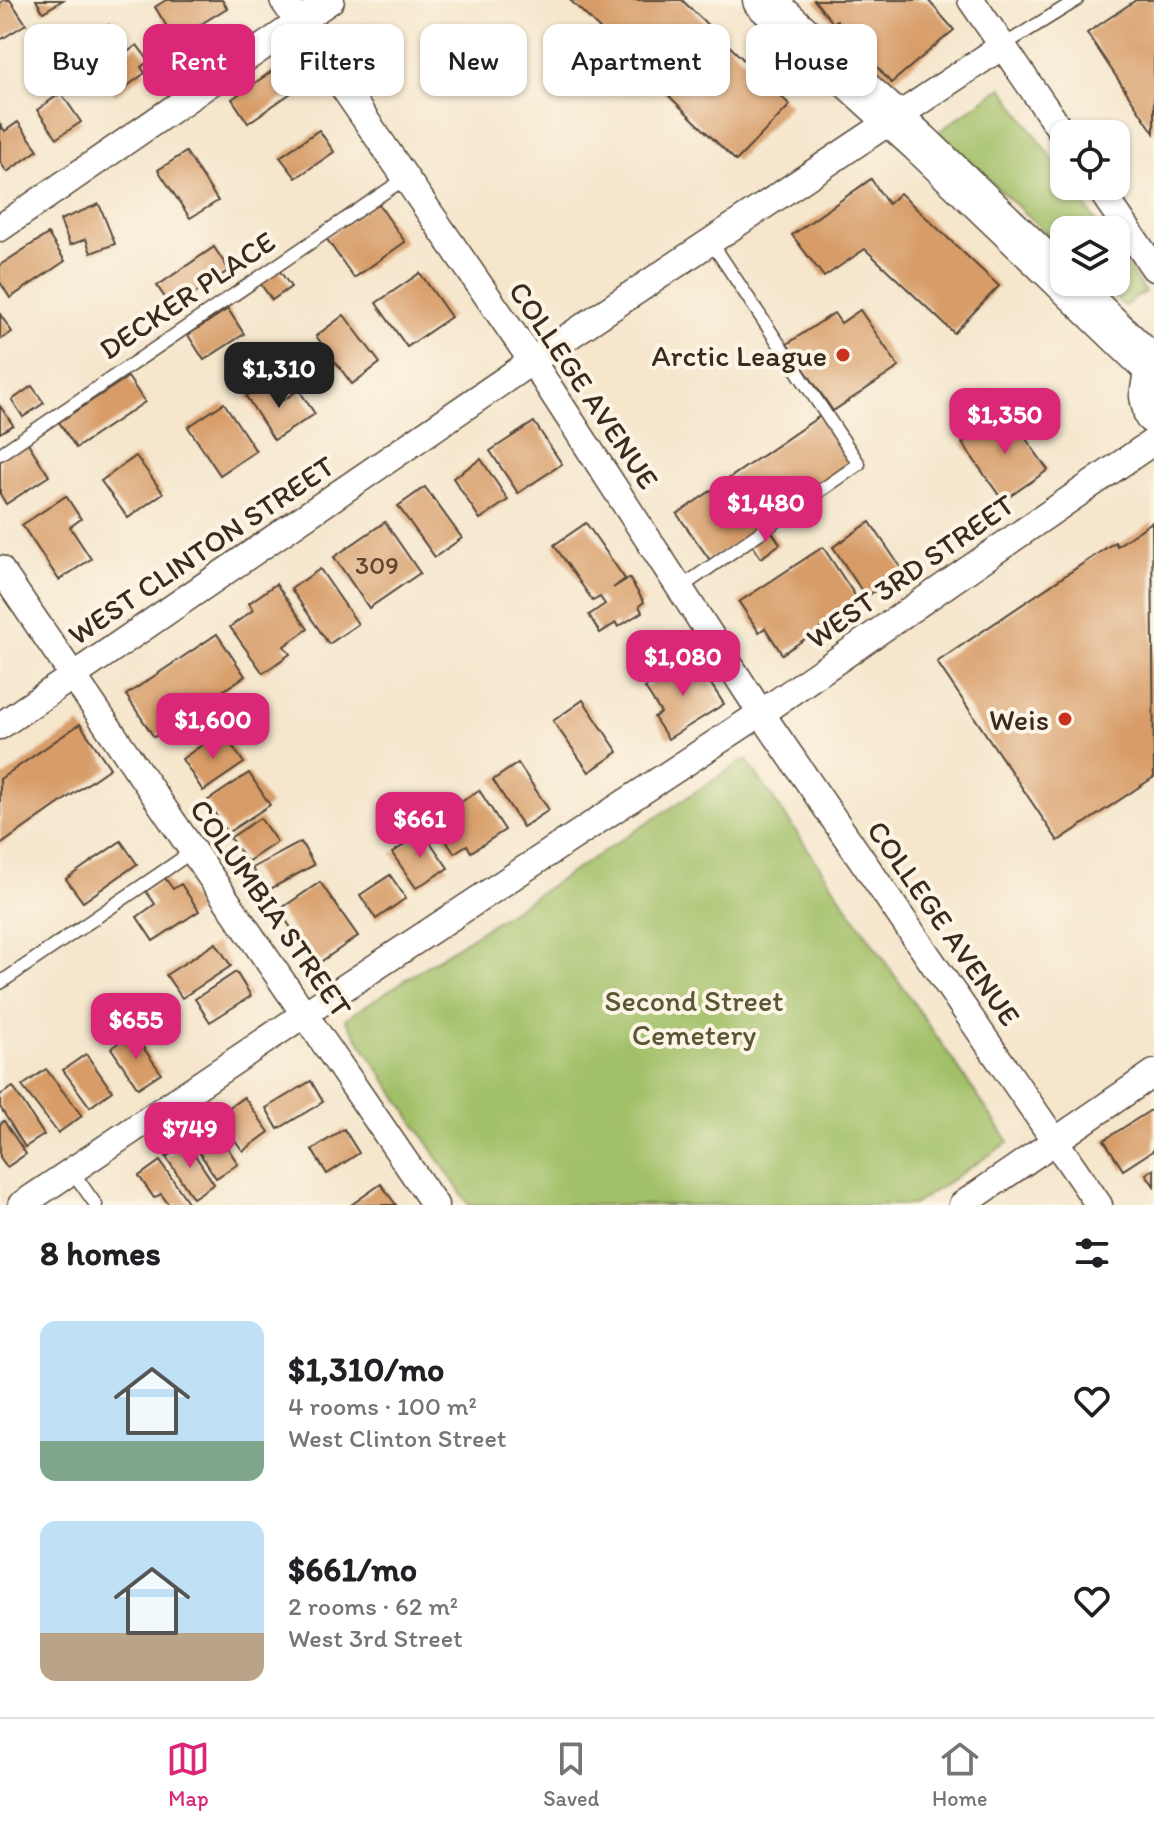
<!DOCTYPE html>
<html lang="en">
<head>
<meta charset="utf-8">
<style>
	:root { --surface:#fff; --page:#f2f2f2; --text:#202124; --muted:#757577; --line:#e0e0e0; --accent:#db2777 }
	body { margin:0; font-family:Itim,sans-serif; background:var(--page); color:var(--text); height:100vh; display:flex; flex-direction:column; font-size:30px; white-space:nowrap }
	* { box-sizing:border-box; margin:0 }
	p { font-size:26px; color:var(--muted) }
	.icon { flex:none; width:44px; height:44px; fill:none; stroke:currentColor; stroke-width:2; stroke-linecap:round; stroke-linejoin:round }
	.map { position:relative; height:1205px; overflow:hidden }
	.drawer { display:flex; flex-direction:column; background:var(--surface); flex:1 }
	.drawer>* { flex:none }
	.guide { position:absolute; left:24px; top:24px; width:1106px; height:72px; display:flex; gap:16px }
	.tools { position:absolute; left:1050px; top:120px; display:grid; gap:16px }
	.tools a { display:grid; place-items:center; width:80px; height:80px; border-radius:16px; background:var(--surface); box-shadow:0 2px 6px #0004; font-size:40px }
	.price { position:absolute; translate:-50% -68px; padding:0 18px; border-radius:16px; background:var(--accent); color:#fff; font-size:26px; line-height:52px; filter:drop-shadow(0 2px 4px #0008) }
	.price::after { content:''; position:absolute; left:50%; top:48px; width:24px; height:18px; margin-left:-12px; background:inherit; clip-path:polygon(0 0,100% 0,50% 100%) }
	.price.current { background:#222; color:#fff }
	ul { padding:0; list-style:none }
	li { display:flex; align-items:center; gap:24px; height:200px; padding:0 40px }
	li span { display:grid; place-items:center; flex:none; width:224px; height:160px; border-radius:16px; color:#555 }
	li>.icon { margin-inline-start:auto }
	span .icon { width:96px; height:96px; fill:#fffc; stroke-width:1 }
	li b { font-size:34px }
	h2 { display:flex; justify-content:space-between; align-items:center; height:96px; padding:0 40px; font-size:34px }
	.tag { padding:0 28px; border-radius:16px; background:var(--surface); box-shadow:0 2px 6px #0004; font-size:28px; line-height:72px }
	.tag.current { background:var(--accent); color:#fff }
	.tab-bar { display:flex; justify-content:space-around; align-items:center; height:112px; border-top:2px solid var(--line); background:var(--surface); font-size:22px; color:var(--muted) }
	.tab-bar a { display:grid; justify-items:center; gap:4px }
	.tab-bar .current { color:var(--accent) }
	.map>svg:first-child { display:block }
	.green { fill:#a2c068; stroke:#6e7543; stroke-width:2 }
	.building { fill:#d79c68 }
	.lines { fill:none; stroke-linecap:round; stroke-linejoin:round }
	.service-casing { stroke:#574638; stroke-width:15 }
	.minor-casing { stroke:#574638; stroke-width:29 }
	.primary-casing { stroke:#574638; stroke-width:43 }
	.service { stroke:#fff; stroke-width:12 }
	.minor { stroke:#fff; stroke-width:26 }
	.primary { stroke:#fff; stroke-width:40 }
	.poi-dot { fill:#c8321e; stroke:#fcf5e5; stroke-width:3 }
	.labels { text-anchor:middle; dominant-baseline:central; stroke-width:8; stroke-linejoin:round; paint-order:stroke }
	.number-label { font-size:26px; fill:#624630 }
	.street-label { font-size:30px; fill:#3b2a1e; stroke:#fcf5e5 }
	.poi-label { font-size:30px; fill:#3b2a1e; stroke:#fcf5e5; text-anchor:end }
	.park-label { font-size:30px; fill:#5a5734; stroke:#fcf5e5 }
</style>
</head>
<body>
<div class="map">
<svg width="1154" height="1205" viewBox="0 0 1154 1205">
	<rect width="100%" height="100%" fill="#fcf5e5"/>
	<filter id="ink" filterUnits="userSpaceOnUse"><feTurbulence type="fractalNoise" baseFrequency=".0125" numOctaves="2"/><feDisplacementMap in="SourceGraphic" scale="16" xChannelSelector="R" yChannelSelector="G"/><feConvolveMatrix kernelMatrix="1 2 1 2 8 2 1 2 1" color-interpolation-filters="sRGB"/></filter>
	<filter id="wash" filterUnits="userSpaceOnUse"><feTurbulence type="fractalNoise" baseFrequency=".006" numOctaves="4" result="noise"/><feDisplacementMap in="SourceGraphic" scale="32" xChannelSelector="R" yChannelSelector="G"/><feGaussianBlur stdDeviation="1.8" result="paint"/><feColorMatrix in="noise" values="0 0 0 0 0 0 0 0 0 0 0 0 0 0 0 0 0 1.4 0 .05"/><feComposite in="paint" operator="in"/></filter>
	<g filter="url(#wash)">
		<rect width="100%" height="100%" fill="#f5e6cc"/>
		<g class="green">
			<path d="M1002,87L1064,176V186H1071L1102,230H1064V250L938,132Z"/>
			<path d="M1116,250L1145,292L1124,306L1098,282H1116Z"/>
			<path d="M746,759L1009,1142L913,1205H469L345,1019Z"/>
		</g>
		<g id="blocks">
			<g class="building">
				<path d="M4,0H10L26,24L0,40V3Z"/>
				<path d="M36,0H63L43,12Z"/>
				<path d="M166,0H222L227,8L175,40L155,7Z"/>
				<path d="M570,0H682L790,105L736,161Z"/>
				<path d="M814,0H928L954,30L891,83L837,20L833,23Z"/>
				<path d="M1136,0H1154V133L1087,33Z"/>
				<path d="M109,25L129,51L137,45L149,61L141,67L145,73L115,95L79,47Z"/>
				<path d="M275,69L291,93L248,123L232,99Z"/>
				<path d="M61,93L81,122L57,138L37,110Z"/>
				<path d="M18,122L38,150L7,172L0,162V124L5,131Z"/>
				<path d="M319,130L334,152L296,178L280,157Z"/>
				<path d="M186,152L218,201L190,218L158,170Z"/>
				<path d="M871,179L888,204L900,193L999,286L954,333L865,249L824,277L792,235Z"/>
				<path d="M377,202L405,242L354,278L326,238Z"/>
				<path d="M99,204L115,244L91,253L86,239L70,245L60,220Z"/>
				<path d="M48,234L65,261L10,298L0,282V265Z"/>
				<path d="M214,247L229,270L173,309L157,286Z"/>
				<path d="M279,270L291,287L272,300L260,283Z"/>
				<path d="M420,273L451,317L407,347L376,303Z"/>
				<path d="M228,309L244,334L204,360L188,335Z"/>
				<path d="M860,310L899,367L833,411L787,344L834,313L841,323Z"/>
				<path d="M0,314L12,332L0,340Z"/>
				<path d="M344,315L380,363L352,384L316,336Z"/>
				<path d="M128,377L145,402L76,448L59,422Z"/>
				<path d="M271,381L283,400L299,390L315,414L274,440L246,396Z"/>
				<path d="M32,386L44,403L23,417L12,400Z"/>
				<path d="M224,403L256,451L220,475L188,427Z"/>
				<path d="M0,406L13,425L0,433Z"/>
				<path d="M1007,412L1048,470L1003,501L962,443Z"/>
				<path d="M820,416L852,463L710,560L677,514Z"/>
				<path d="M534,422L562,464L518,493L490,451Z"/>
				<path d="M26,440L49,476L6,504L0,494V457Z"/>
				<path d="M136,456L163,493L128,518L101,481Z"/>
				<path d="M481,459L508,500L480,519L453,478Z"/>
				<path d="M425,487L462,538L435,557L398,506Z"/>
				<path d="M66,496L81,519L70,527L91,559L59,580L22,525Z"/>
				<path d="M385,522L420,573L369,608L334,557Z"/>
				<path d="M870,522L903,571L866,597L833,547Z"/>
				<path d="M1152,522L1154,777L1058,841L937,662L1115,542L1117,546Z"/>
				<path d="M586,523L625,579L613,588L629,578L644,602L639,606L642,612L618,627L616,623L600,633L589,615L605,604L600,597L593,601L554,545Z"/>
				<path d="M770,529L780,544L761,558L751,543Z"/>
				<path d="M823,547L860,603L782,654L765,628L759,632L739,602Z"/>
				<path d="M320,569L358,624L329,644L291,589Z"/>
				<path d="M276,584L308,629L284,646L290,654L263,673L230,627L253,610L249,603Z"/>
				<path d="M217,634L245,676L154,737L126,695Z"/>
				<path d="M693,657L724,704L668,739L654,717L661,713L645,688Z"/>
				<path d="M583,700L618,752L589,772L553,721Z"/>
				<path d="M80,724L110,768L0,845V779Z"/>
				<path d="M222,731L244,763L203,791L182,759Z"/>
				<path d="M518,763L549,810L523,827L493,780Z"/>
				<path d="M249,773L270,805L227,833L207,801Z"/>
				<path d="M479,790L505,830L471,852L467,845L454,853L433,821Z"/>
				<path d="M260,818L277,842L247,862L230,838Z"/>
				<path d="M423,832L448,868L416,888L392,853Z"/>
				<path d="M121,841L137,864L83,902L66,879Z"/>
				<path d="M301,842L314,865L265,892L252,868Z"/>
				<path d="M390,875L406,898L376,919L360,895Z"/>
				<path d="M165,878L173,889L181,884L199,911L153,941L137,917L155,904L146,891Z"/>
				<path d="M320,882L358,936L316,965L279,910Z"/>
				<path d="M216,943L231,966L182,998L166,975Z"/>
				<path d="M236,972L251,996L210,1022L195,999Z"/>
				<path d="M133,1033L161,1073L138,1088L111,1048Z"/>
				<path d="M86,1054L112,1091L90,1107L63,1070Z"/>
				<path d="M46,1069L82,1116L58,1133L22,1086Z"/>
				<path d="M311,1081L323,1102L278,1129L266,1108Z"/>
				<path d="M13,1087L44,1135L25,1147L0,1107V1095Z"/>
				<path d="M244,1097L269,1132L243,1151L217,1116Z"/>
				<path d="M1154,1108V1150L1123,1170L1104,1140Z"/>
				<path d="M4,1121L26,1154L7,1167L0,1157V1124Z"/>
				<path d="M212,1123L238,1164L216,1178L190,1138Z"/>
				<path d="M344,1129L359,1153L327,1174L312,1150Z"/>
				<path d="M187,1143L214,1184L193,1198L166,1157Z"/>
				<path d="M160,1161L190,1205H169L161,1194L154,1198L139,1176Z"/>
				<path d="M1154,1169V1186L1146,1174Z"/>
				<path d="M381,1184L396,1205H351Z"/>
			</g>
		</g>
	</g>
	<g filter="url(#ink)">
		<use href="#blocks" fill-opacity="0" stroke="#574638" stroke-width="2"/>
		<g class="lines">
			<defs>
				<g id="service">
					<path d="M1004,45L1077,0"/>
					<path d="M0,454L404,179"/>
					<path d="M680,588L859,464L711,242"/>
					<path d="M0,983L193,851"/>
					<path d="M72,1171L96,1205"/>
				</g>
				<g id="minor">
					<path d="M283,0L532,361L761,713L1099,1205"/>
					<path d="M971,0L1064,135"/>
					<path d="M1098,186L1154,268"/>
					<path d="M0,228L331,0"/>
					<path d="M0,569L435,1205"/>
					<path d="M0,726L532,361L1004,45"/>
					<path d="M21,1205L306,1013L761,713L1154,441"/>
					<path d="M962,1205L1154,1073"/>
				</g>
				<g id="primary">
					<path d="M763,0L920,143L1064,281"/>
					<path d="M1065,282L1154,368"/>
					<path d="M1154,372L1150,396L1154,414"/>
				</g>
			</defs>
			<use href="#service" class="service-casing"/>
			<use href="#minor" class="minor-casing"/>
			<use href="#primary" class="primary-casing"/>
			<use href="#service" class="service"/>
			<use href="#minor" class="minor"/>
			<use href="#primary" class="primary"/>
		</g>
	</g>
	<g class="poi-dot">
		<circle cx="843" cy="355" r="8"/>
		<circle cx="1065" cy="719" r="8"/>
	</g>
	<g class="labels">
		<g class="number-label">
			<text x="377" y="565">309</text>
		</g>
		<g class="street-label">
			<text transform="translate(187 295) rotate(-34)">DECKER PLACE</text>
			<text transform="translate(584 385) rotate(56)">COLLEGE AVENUE</text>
			<text transform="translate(201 550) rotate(-34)">WEST CLINTON STREET</text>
			<text transform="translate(910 571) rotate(-35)">WEST 3RD STREET</text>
			<text transform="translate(271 908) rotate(55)">COLUMBIA STREET</text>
			<text transform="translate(944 923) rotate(55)">COLLEGE AVENUE</text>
		</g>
		<g class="poi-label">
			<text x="827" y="355">Arctic League</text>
			<text x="1049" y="719">Weis</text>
		</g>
		<g class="park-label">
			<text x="694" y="1000">Second Street<tspan x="694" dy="34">Cemetery</tspan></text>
		</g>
	</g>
</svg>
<div class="tools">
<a><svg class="icon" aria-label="locate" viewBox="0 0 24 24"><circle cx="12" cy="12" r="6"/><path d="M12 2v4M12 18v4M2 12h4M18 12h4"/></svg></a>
<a><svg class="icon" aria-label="layers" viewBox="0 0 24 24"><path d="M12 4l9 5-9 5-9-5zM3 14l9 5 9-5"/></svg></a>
</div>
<b class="price current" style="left:279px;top:410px">$1,310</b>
<b class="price" style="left:1005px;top:456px">$1,350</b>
<b class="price" style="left:766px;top:544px">$1,480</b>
<b class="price" style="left:683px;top:698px">$1,080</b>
<b class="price" style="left:213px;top:761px">$1,600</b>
<b class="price" style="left:420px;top:860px">$661</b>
<b class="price" style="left:136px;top:1061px">$655</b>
<b class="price" style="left:190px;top:1170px">$749</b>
<div class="guide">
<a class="tag">Buy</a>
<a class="tag current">Rent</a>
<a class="tag">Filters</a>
<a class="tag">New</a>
<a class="tag">Apartment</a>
<a class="tag">House</a>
</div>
</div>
<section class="drawer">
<h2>8 homes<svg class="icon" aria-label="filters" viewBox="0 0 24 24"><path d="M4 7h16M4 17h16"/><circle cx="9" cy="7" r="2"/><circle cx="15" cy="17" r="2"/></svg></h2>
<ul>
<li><span style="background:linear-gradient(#bfe0f5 75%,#7fa58c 0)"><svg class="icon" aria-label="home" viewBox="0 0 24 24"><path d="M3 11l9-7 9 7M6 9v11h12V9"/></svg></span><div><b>$1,310/mo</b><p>4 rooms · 100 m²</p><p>West Clinton Street</p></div><svg class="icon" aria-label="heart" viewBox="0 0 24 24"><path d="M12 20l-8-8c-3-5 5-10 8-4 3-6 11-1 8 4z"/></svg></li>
<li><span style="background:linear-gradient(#bfe0f5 70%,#b9a48a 0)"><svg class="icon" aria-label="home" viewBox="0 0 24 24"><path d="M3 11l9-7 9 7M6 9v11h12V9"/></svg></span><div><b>$661/mo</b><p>2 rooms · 62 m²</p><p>West 3rd Street</p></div><svg class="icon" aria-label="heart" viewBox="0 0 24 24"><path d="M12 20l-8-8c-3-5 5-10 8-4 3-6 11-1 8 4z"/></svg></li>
</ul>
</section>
<nav class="tab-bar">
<a class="current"><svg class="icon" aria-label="map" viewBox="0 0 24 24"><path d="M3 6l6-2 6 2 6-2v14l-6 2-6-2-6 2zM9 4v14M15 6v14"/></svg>Map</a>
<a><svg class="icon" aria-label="saved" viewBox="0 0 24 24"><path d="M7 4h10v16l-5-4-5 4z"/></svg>Saved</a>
<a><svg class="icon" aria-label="home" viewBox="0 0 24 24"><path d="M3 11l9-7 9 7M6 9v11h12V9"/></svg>Home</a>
</nav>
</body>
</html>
